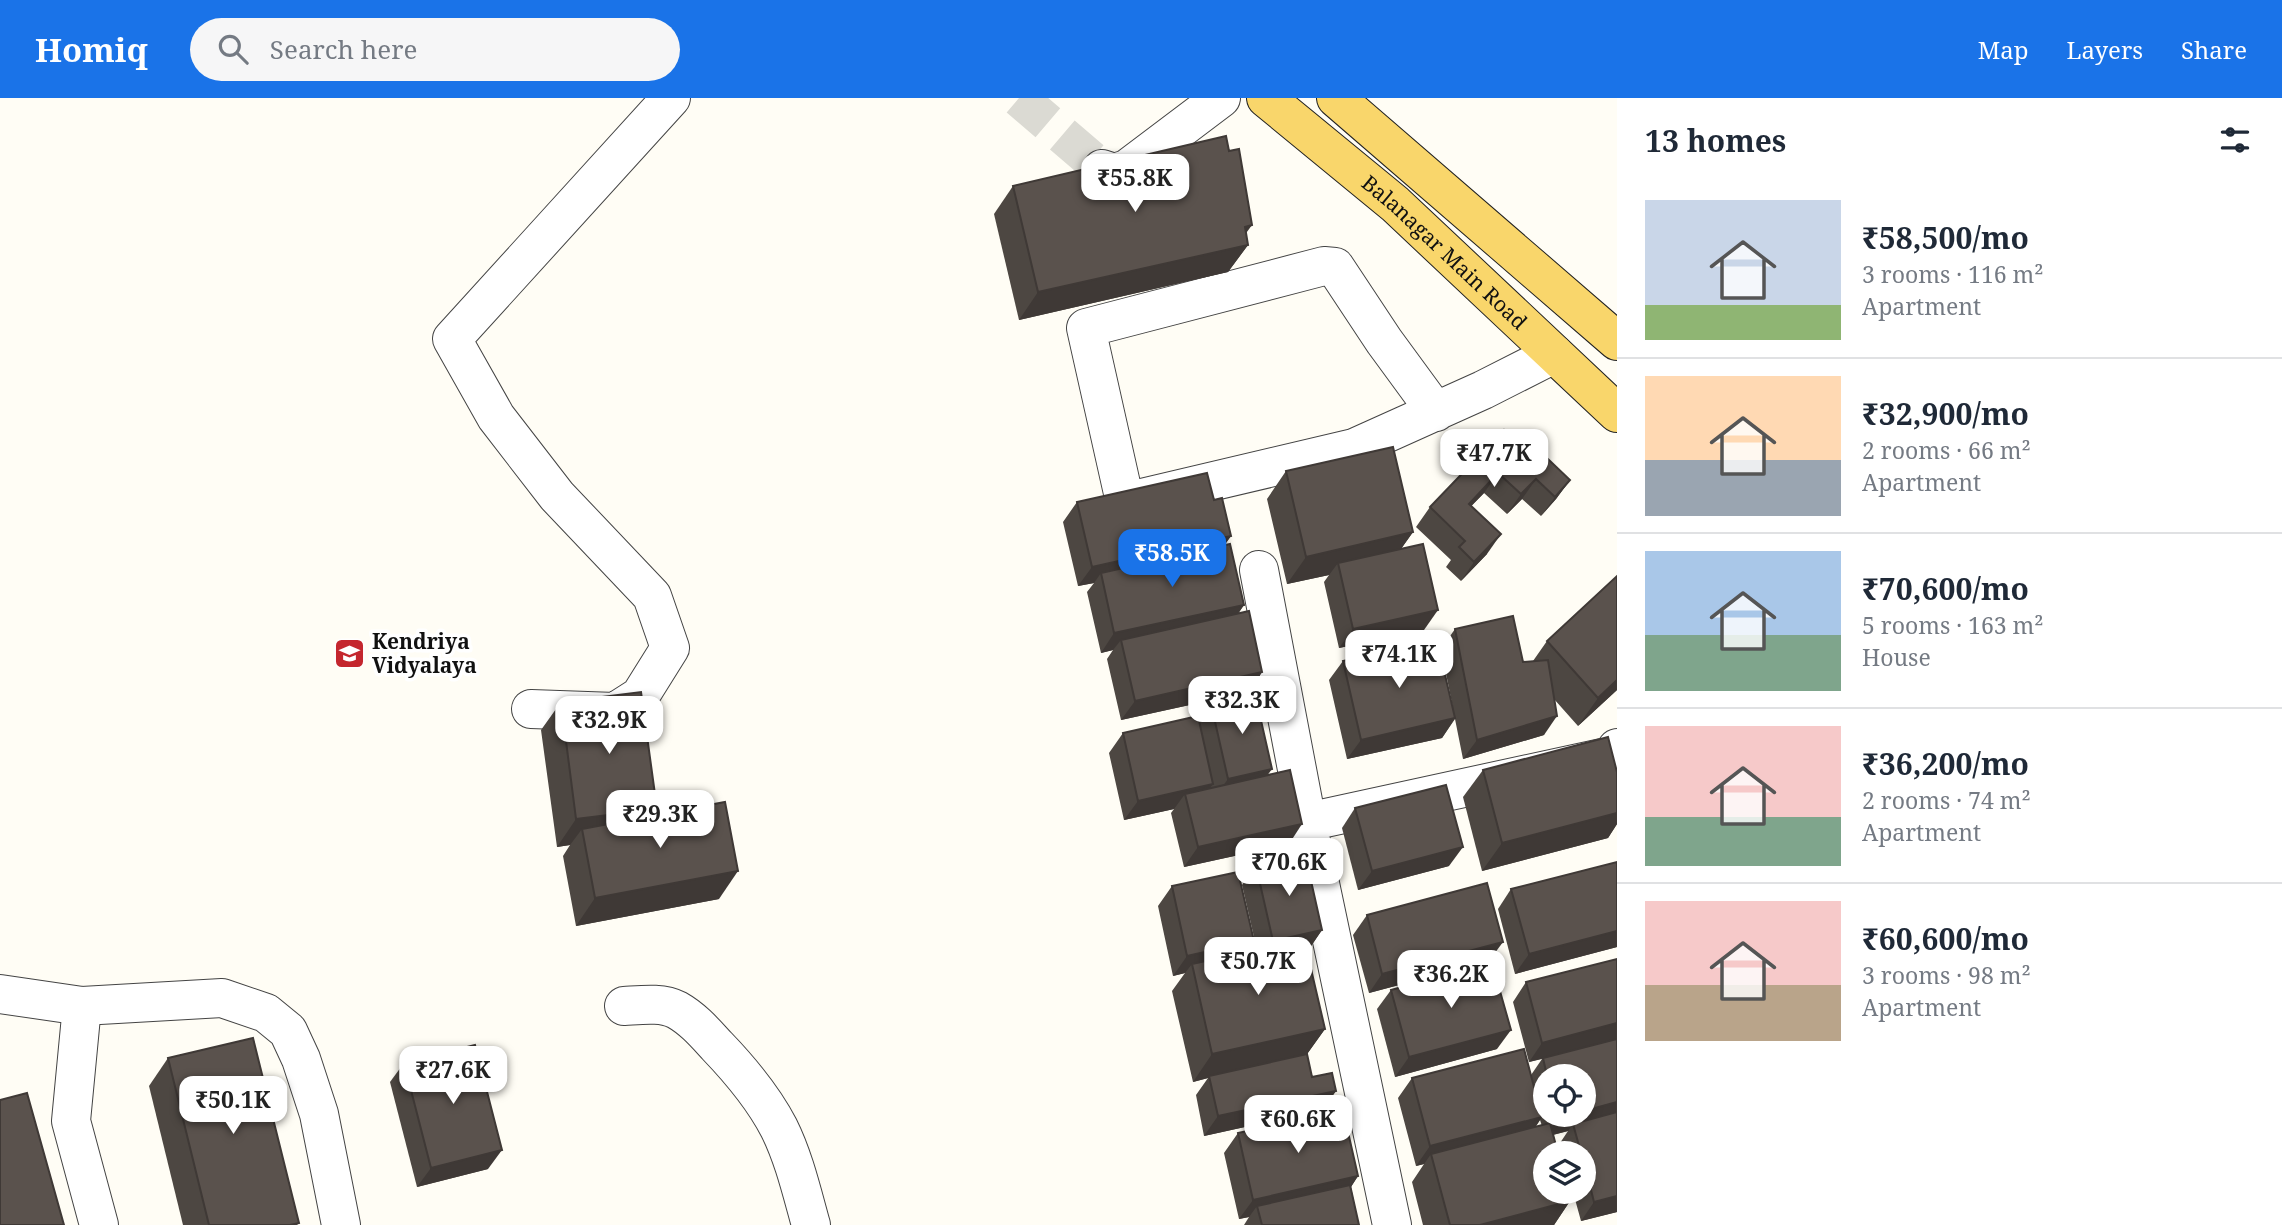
<!DOCTYPE html>
<html lang="en">
<head>
<meta charset="utf-8">
<style>
	:root { --surface:#fff; --page:#f6f6f7; --text:#1f2937; --muted:#747a83; --line:#e0e1e3; --accent:#1a73e8 }
	body { margin:0; font-family:"Noto Serif",serif; background:var(--page); color:var(--text); height:100vh; display:flex; flex-direction:column; font-size:26px; white-space:nowrap }
	* { box-sizing:border-box; margin:0 }
	p { font-size:23px; color:var(--muted) }
	.icon { flex:none; width:38px; height:38px; fill:none; stroke:currentColor; stroke-width:2; stroke-linecap:round; stroke-linejoin:round }
	.map { position:relative; flex:1; overflow:hidden }
	.drawer { display:flex; flex-direction:column; background:var(--surface); width:665px }
	.drawer>* { flex:none }
	.buttons { position:absolute; left:1533px; top:966px; display:grid; gap:14px }
	.buttons a { display:grid; place-items:center; width:63px; height:63px; border-radius:50%; background:var(--surface); box-shadow:0 4px 10px #0003; font-size:35px }
	.price { position:absolute; translate:-50% -60px; padding:0 16px; border-radius:14px; background:#fff; color:#222; font-size:23px; line-height:46px; filter:drop-shadow(0 2px 4px #0008) }
	.price::after { content:''; position:absolute; left:50%; top:42px; width:21px; height:16px; margin-left:-10px; background:inherit; clip-path:polygon(0 0,100% 0,50% 100%) }
	.price.active { background:var(--accent); color:#fff }
	ul { padding:0; list-style:none }
	li { display:flex; align-items:center; gap:21px; height:175px; padding:0 28px }
	li+li { border-top:2px solid var(--line) }
	li span { display:grid; place-items:center; flex:none; width:196px; height:140px; border-radius:0px; color:#555 }
	li>.icon { margin-inline-start:auto }
	span .icon { width:84px; height:84px; fill:#fffc; stroke-width:1 }
	li b { font-size:30px }
	h2 { display:flex; justify-content:space-between; align-items:center; height:84px; padding:0 28px; font-size:30px }
	header { display:flex; align-items:center; gap:42px; box-sizing:border-box; height:98px; padding:0 35px; background:var(--accent); color:#fff }
	header strong { font-size:33px }
	nav { display:flex; gap:38px; margin-inline-start:auto; font-size:24px }
	.search { width:490px; height:63px; background:var(--page); display:flex; align-items:center; gap:18px; box-sizing:border-box; padding:0 24px; border-radius:38px; color:var(--muted); font-size:26px }
	main { display:flex; flex:1; min-height:0 }
	.map>svg:first-child { display:block }
	.lines { fill:none; stroke-linecap:round; stroke-linejoin:round }
	.minor-tunnel { stroke:#dbdad3; stroke-width:38; stroke-dasharray:38 19; stroke-linecap:butt }
	.minor-casing { stroke:#444; stroke-width:40 }
	.major-casing { stroke:#222; stroke-width:40 }
	.minor { stroke:#fff; stroke-width:38 }
	.major { stroke:#f9d66b; stroke-width:38 }
	.wall { fill:#4d4742; fill-rule:evenodd }
	.shaded-wall { fill:#3f3936 }
	.building { fill:#5a524d; stroke:#3f3936; stroke-width:2 }
	.labels { text-anchor:middle; dominant-baseline:central; stroke-width:7; stroke-linejoin:round; paint-order:stroke }
	.street-label { font-size:21px; fill:#111; stroke:#fff }
	.poi-label { font-size:21px; font-weight:bold; fill:#111; stroke:#fff; text-anchor:start }
</style>
</head>
<body>
<header>
<strong>Homiq</strong>
<div class="search"><svg class="icon" aria-label="search" viewBox="0 0 24 24"><circle cx="10" cy="10" r="6"/><path d="M15 15l6 6"/></svg>Search here</div>
<nav><a>Map</a><a>Layers</a><a>Share</a></nav>
</header>
<main>
<div class="map">
<svg width="1617" height="1127" viewBox="0 0 1617 1127">
	<rect width="100%" height="100%" fill="#fffdf5"/>
	<g class="lines">
		<path class="minor-tunnel" d="M1019,0L1102,71"/>
		<defs>
			<g id="minor">
				<path d="M1102,71L1114,75L1127,71L1221,0"/>
				<path d="M1436,314L1384,243L1335,169L1324,168L1086,230L1125,404L1354,350L1483,292L1554,256"/>
				<path d="M1259,472L1307,724"/>
				<path d="M531,611L615,614L640,598L670,550L652,498L557,398L496,319L452,241L671,0"/>
				<path d="M0,896L82,908L222,900L266,915L288,933L301,961L319,1016L341,1127"/>
				<path d="M82,908L71,1023L99,1127"/>
				<path d="M624,908C641,907 662,904 677,912C693,921 705,935 717,948C741,973 763,999 779,1030C794,1060 802,1095 811,1127"/>
				<path d="M1392,1127L1307,724L1611,658L1617,650"/>
			</g>
			<g id="major">
				<path id="s1" d="M1266,0L1395,106L1617,315"/>
				<path d="M1336,0L1617,243"/>
			</g>
		</defs>
		<use href="#minor" class="minor-casing"/>
		<use href="#major" class="major-casing"/>
		<use href="#minor" class="minor"/>
		<use href="#major" class="major"/>
	</g>
	<g class="wall">
		<path d="M1229,53L1248,147L1228,174L1019,222L994,116L1013,88Z"/>
		<path d="M1521,349L1570,382L1556,401L1541,418L1522,401L1507,416L1484,395L1471,408L1487,456L1461,483L1446,469L1451,462L1416,429L1430,409Z"/>
		<path d="M1286,373L1413,434L1401,451L1424,532L1339,550L1324,484L1329,477L1287,486L1267,401Z"/>
		<path d="M1214,402L1231,438L1224,447L1244,507L1238,516L1262,574L1249,594L1121,622L1107,561L1113,552L1101,555L1087,494L1094,485L1078,488L1063,424L1077,404Z"/>
		<path d="M1617,478V592L1578,628L1554,601L1544,637L1463,661L1455,621L1442,640L1347,661L1329,582L1343,563L1453,610L1441,551L1455,531L1523,564L1533,563L1547,543Z"/>
		<path d="M561,604L652,718L719,801L576,828L563,758L570,747L557,749L541,632Z"/>
		<path d="M1211,606L1267,677L1289,746L1184,769L1171,715L1174,711L1124,722L1109,655L1123,635L1199,624Z"/>
		<path d="M1483,672L1617,674V726L1608,740L1482,773L1463,699Z"/>
		<path d="M1355,710L1449,768L1358,792L1342,730Z"/>
		<path d="M1617,764V849L1515,876L1498,811L1511,791Z"/>
		<path d="M1256,768L1322,832L1309,851L1307,852L1325,931L1307,956L1312,979L1336,993L1322,1012L1204,1038L1196,997L1208,980L1193,984L1172,893L1185,875L1173,878L1158,808L1172,788L1254,843L1247,854L1257,852L1242,787Z"/>
		<path d="M1367,817L1489,863L1369,895L1353,837Z"/>
		<path d="M1617,861V1114L1581,1123L1573,1094H1584V1055H1562L1560,1045L1568,1033L1553,1037L1558,1055H1545V1094H1568L1570,1103L1554,1127H1423L1412,1084L1424,1066L1416,1068L1398,1000L1412,980L1524,951L1531,977L1542,961L1529,964L1513,904L1526,884ZM1545,978H1584V1017H1545ZM1540,1022L1542,1028L1535,1030Z"/>
		<path d="M1391,892L1497,951L1395,979L1377,911Z"/>
		<path d="M168,960L299,1125L297,1127H183L149,988Z"/>
		<path d="M404,965L488,1071L417,1089L390,984Z"/>
		<path d="M1238,1035L1358,1078L1351,1089L1359,1127H1244L1249,1119L1239,1121L1224,1055Z"/>
	</g>
	<g class="shaded-wall">
		<path d="M1252,127L1236,149L1248,147L1228,174L1019,222L1038,194Z"/>
		<path d="M1498,375L1484,395L1455,425L1469,406Z"/>
		<path d="M1536,381L1522,401L1507,416L1521,396Z"/>
		<path d="M1570,382L1556,401L1541,418L1555,399Z"/>
		<path d="M1413,434L1393,462L1338,465L1329,477L1287,486L1306,459Z"/>
		<path d="M1501,436L1487,456L1461,483L1474,464Z"/>
		<path d="M1231,438L1217,458L1101,475L1094,485L1078,488L1092,469Z"/>
		<path d="M1244,507L1230,526L1121,542L1113,552L1101,555L1114,535Z"/>
		<path d="M1438,512L1424,532L1339,550L1353,531Z"/>
		<path d="M1262,574L1249,594L1121,622L1135,603Z"/>
		<path d="M1617,582V592L1578,628L1598,600Z"/>
		<path d="M1557,618L1544,637L1463,661L1477,642Z"/>
		<path d="M1455,620L1442,640L1347,661L1361,642Z"/>
		<path d="M1272,671L1258,690L1214,700L1228,681Z"/>
		<path d="M1213,686L1199,706L1185,696L1174,711L1124,722L1138,703Z"/>
		<path d="M657,711L637,739L582,731L570,747L557,749L576,721Z"/>
		<path d="M1617,715V726L1608,740L1482,773L1502,745Z"/>
		<path d="M1302,726L1289,746L1184,769L1198,749Z"/>
		<path d="M1463,749L1449,768L1358,792L1372,773Z"/>
		<path d="M738,773L719,801L576,828L595,800Z"/>
		<path d="M1322,832L1309,851L1259,863L1273,843Z"/>
		<path d="M1617,833V849L1515,876L1529,856Z"/>
		<path d="M1254,843L1241,863L1192,866L1185,875L1173,878L1187,858Z"/>
		<path d="M1503,844L1489,863L1369,895L1382,876Z"/>
		<path d="M1617,925V941L1529,964L1542,945Z"/>
		<path d="M1325,931L1305,959L1209,978L1208,980L1193,984L1212,956Z"/>
		<path d="M1511,932L1497,951L1395,979L1409,959Z"/>
		<path d="M1336,993L1322,1012L1204,1038L1218,1018Z"/>
		<path d="M1617,1004V1020L1573,1026L1568,1033L1544,1039L1558,1019L1569,1017H1584V1013Z"/>
		<path d="M1542,1019L1528,1039L1431,1056L1424,1066L1416,1068L1430,1048Z"/>
		<path d="M502,1052L488,1071L417,1089L431,1070Z"/>
		<path d="M1358,1078L1345,1098L1257,1108L1249,1119L1239,1121L1253,1102Z"/>
		<path d="M1617,1098V1114L1581,1123L1594,1104Z"/>
		<path d="M1570,1103L1554,1127H1480Z"/>
	</g>
	<g class="building">
		<path d="M1226,38L1229,53L1239,51L1252,127L1245,129L1248,147L1038,194L1013,88Z"/>
		<path d="M1504,332L1521,349L1527,341L1570,382L1555,399L1536,381L1521,396L1498,375L1469,406L1501,436L1474,464L1459,449L1465,443L1430,409Z"/>
		<path d="M1393,349L1413,434L1306,459L1286,373Z"/>
		<path d="M1207,375L1214,402L1222,400L1231,438L1092,469L1077,404Z"/>
		<path d="M1230,446L1244,507L1114,535L1101,475Z"/>
		<path d="M1423,446L1438,512L1353,531L1338,465Z"/>
		<path d="M1617,478V582L1598,600L1547,543Z"/>
		<path d="M1249,513L1262,574L1135,603L1121,542Z"/>
		<path d="M1513,518L1523,564L1548,562L1557,618L1477,642L1455,531Z"/>
		<path d="M1437,542L1455,620L1361,642L1343,563Z"/>
		<path d="M641,594L657,711L576,721L561,604Z"/>
		<path d="M1255,596L1272,671L1228,681L1211,606Z"/>
		<path d="M1198,618L1213,686L1138,703L1123,635Z"/>
		<path d="M1608,639L1617,674V715L1502,745L1483,672Z"/>
		<path d="M1290,672L1302,726L1198,749L1185,696Z"/>
		<path d="M1446,687L1463,749L1372,773L1355,710Z"/>
		<path d="M725,704L738,773L595,800L582,731Z"/>
		<path d="M1305,756L1322,832L1273,843L1256,768Z"/>
		<path d="M1617,764V833L1529,856L1511,791Z"/>
		<path d="M1238,774L1254,843L1187,858L1172,788Z"/>
		<path d="M1487,785L1503,844L1382,876L1367,817Z"/>
		<path d="M1304,841L1325,931L1212,956L1192,866Z"/>
		<path d="M1617,861V925L1542,945L1526,884Z"/>
		<path d="M1492,865L1511,932L1409,959L1391,892Z"/>
		<path d="M253,940L299,1125L290,1127H209L168,960Z"/>
		<path d="M1617,941V1004L1584,1013V978H1547L1543,960Z"/>
		<path d="M475,947L502,1052L431,1070L404,965Z"/>
		<path d="M1524,951L1542,1019L1430,1048L1412,980Z"/>
		<path d="M1307,956L1312,979L1332,975L1336,993L1218,1018L1209,978Z"/>
		<path d="M27,995L64,1127H0V1002Z"/>
		<path d="M1343,1012L1358,1078L1253,1102L1238,1035Z"/>
		<path d="M1617,1014V1098L1594,1104L1584,1064V1055H1581L1573,1026Z"/>
		<path d="M1550,1025L1558,1055H1545V1094H1568L1570,1103L1480,1127H1450L1431,1056Z"/>
		<path d="M1350,1087L1359,1127H1262L1257,1108Z"/>
	</g>
	<defs>
		<symbol id="school-square" viewBox="-11 -11 22 22"><rect x="-9" y="-9" width="18" height="18" rx="4" fill="#c4262e" stroke="#fff"/><path d="M0-5L7-2L0 1L-7-2ZM-4 1L0 2.5L4 1V4Q0 6-4 4Z" fill="#fff"/></symbol>
	</defs>
	<g fill-rule="evenodd">
		<use href="#school-square" x="332" y="538" width="35" height="35"/>
	</g>
	<g class="labels">
		<g class="street-label">
			<text stroke="none"><textPath href="#s1" startOffset="236">Balanagar Main Road</textPath></text>
		</g>
		<g class="poi-label">
			<text x="372" y="543">Kendriya<tspan x="372" dy="24">Vidyalaya</tspan></text>
		</g>
	</g>
</svg>
<div class="buttons">
<a><svg class="icon" aria-label="locate" viewBox="0 0 24 24"><circle cx="12" cy="12" r="6"/><path d="M12 2v4M12 18v4M2 12h4M18 12h4"/></svg></a>
<a><svg class="icon" aria-label="layers" viewBox="0 0 24 24"><path d="M12 4l9 5-9 5-9-5zM3 14l9 5 9-5"/></svg></a>
</div>
<b class="price" style="left:1135px;top:116px">₹55.8K</b>
<b class="price" style="left:1494px;top:391px">₹47.7K</b>
<b class="price active" style="left:1172px;top:491px">₹58.5K</b>
<b class="price" style="left:1399px;top:592px">₹74.1K</b>
<b class="price" style="left:1242px;top:638px">₹32.3K</b>
<b class="price" style="left:609px;top:658px">₹32.9K</b>
<b class="price" style="left:660px;top:752px">₹29.3K</b>
<b class="price" style="left:1289px;top:800px">₹70.6K</b>
<b class="price" style="left:1258px;top:899px">₹50.7K</b>
<b class="price" style="left:1451px;top:912px">₹36.2K</b>
<b class="price" style="left:453px;top:1008px">₹27.6K</b>
<b class="price" style="left:233px;top:1038px">₹50.1K</b>
<b class="price" style="left:1298px;top:1057px">₹60.6K</b>
</div>
<section class="drawer">
<h2>13 homes<svg class="icon" aria-label="filters" viewBox="0 0 24 24"><path d="M4 7h16M4 17h16"/><circle cx="9" cy="7" r="2"/><circle cx="15" cy="17" r="2"/></svg></h2>
<ul>
<li><span style="background:linear-gradient(#c9d6e8 75%,#8fb573 0)"><svg class="icon" aria-label="home" viewBox="0 0 24 24"><path d="M3 11l9-7 9 7M6 9v11h12V9"/></svg></span><div><b>₹58,500/mo</b><p>3 rooms · 116 m²</p><p>Apartment</p></div></li>
<li><span style="background:linear-gradient(#ffd9b3 60%,#9aa5b1 0)"><svg class="icon" aria-label="home" viewBox="0 0 24 24"><path d="M3 11l9-7 9 7M6 9v11h12V9"/></svg></span><div><b>₹32,900/mo</b><p>2 rooms · 66 m²</p><p>Apartment</p></div></li>
<li><span style="background:linear-gradient(#a9c7e8 60%,#7fa58c 0)"><svg class="icon" aria-label="home" viewBox="0 0 24 24"><path d="M3 11l9-7 9 7M6 9v11h12V9"/></svg></span><div><b>₹70,600/mo</b><p>5 rooms · 163 m²</p><p>House</p></div></li>
<li><span style="background:linear-gradient(#f6c9c9 65%,#7fa58c 0)"><svg class="icon" aria-label="home" viewBox="0 0 24 24"><path d="M3 11l9-7 9 7M6 9v11h12V9"/></svg></span><div><b>₹36,200/mo</b><p>2 rooms · 74 m²</p><p>Apartment</p></div></li>
<li><span style="background:linear-gradient(#f6c9c9 60%,#b9a48a 0)"><svg class="icon" aria-label="home" viewBox="0 0 24 24"><path d="M3 11l9-7 9 7M6 9v11h12V9"/></svg></span><div><b>₹60,600/mo</b><p>3 rooms · 98 m²</p><p>Apartment</p></div></li>
</ul>
</section>
</main>
</body>
</html>
